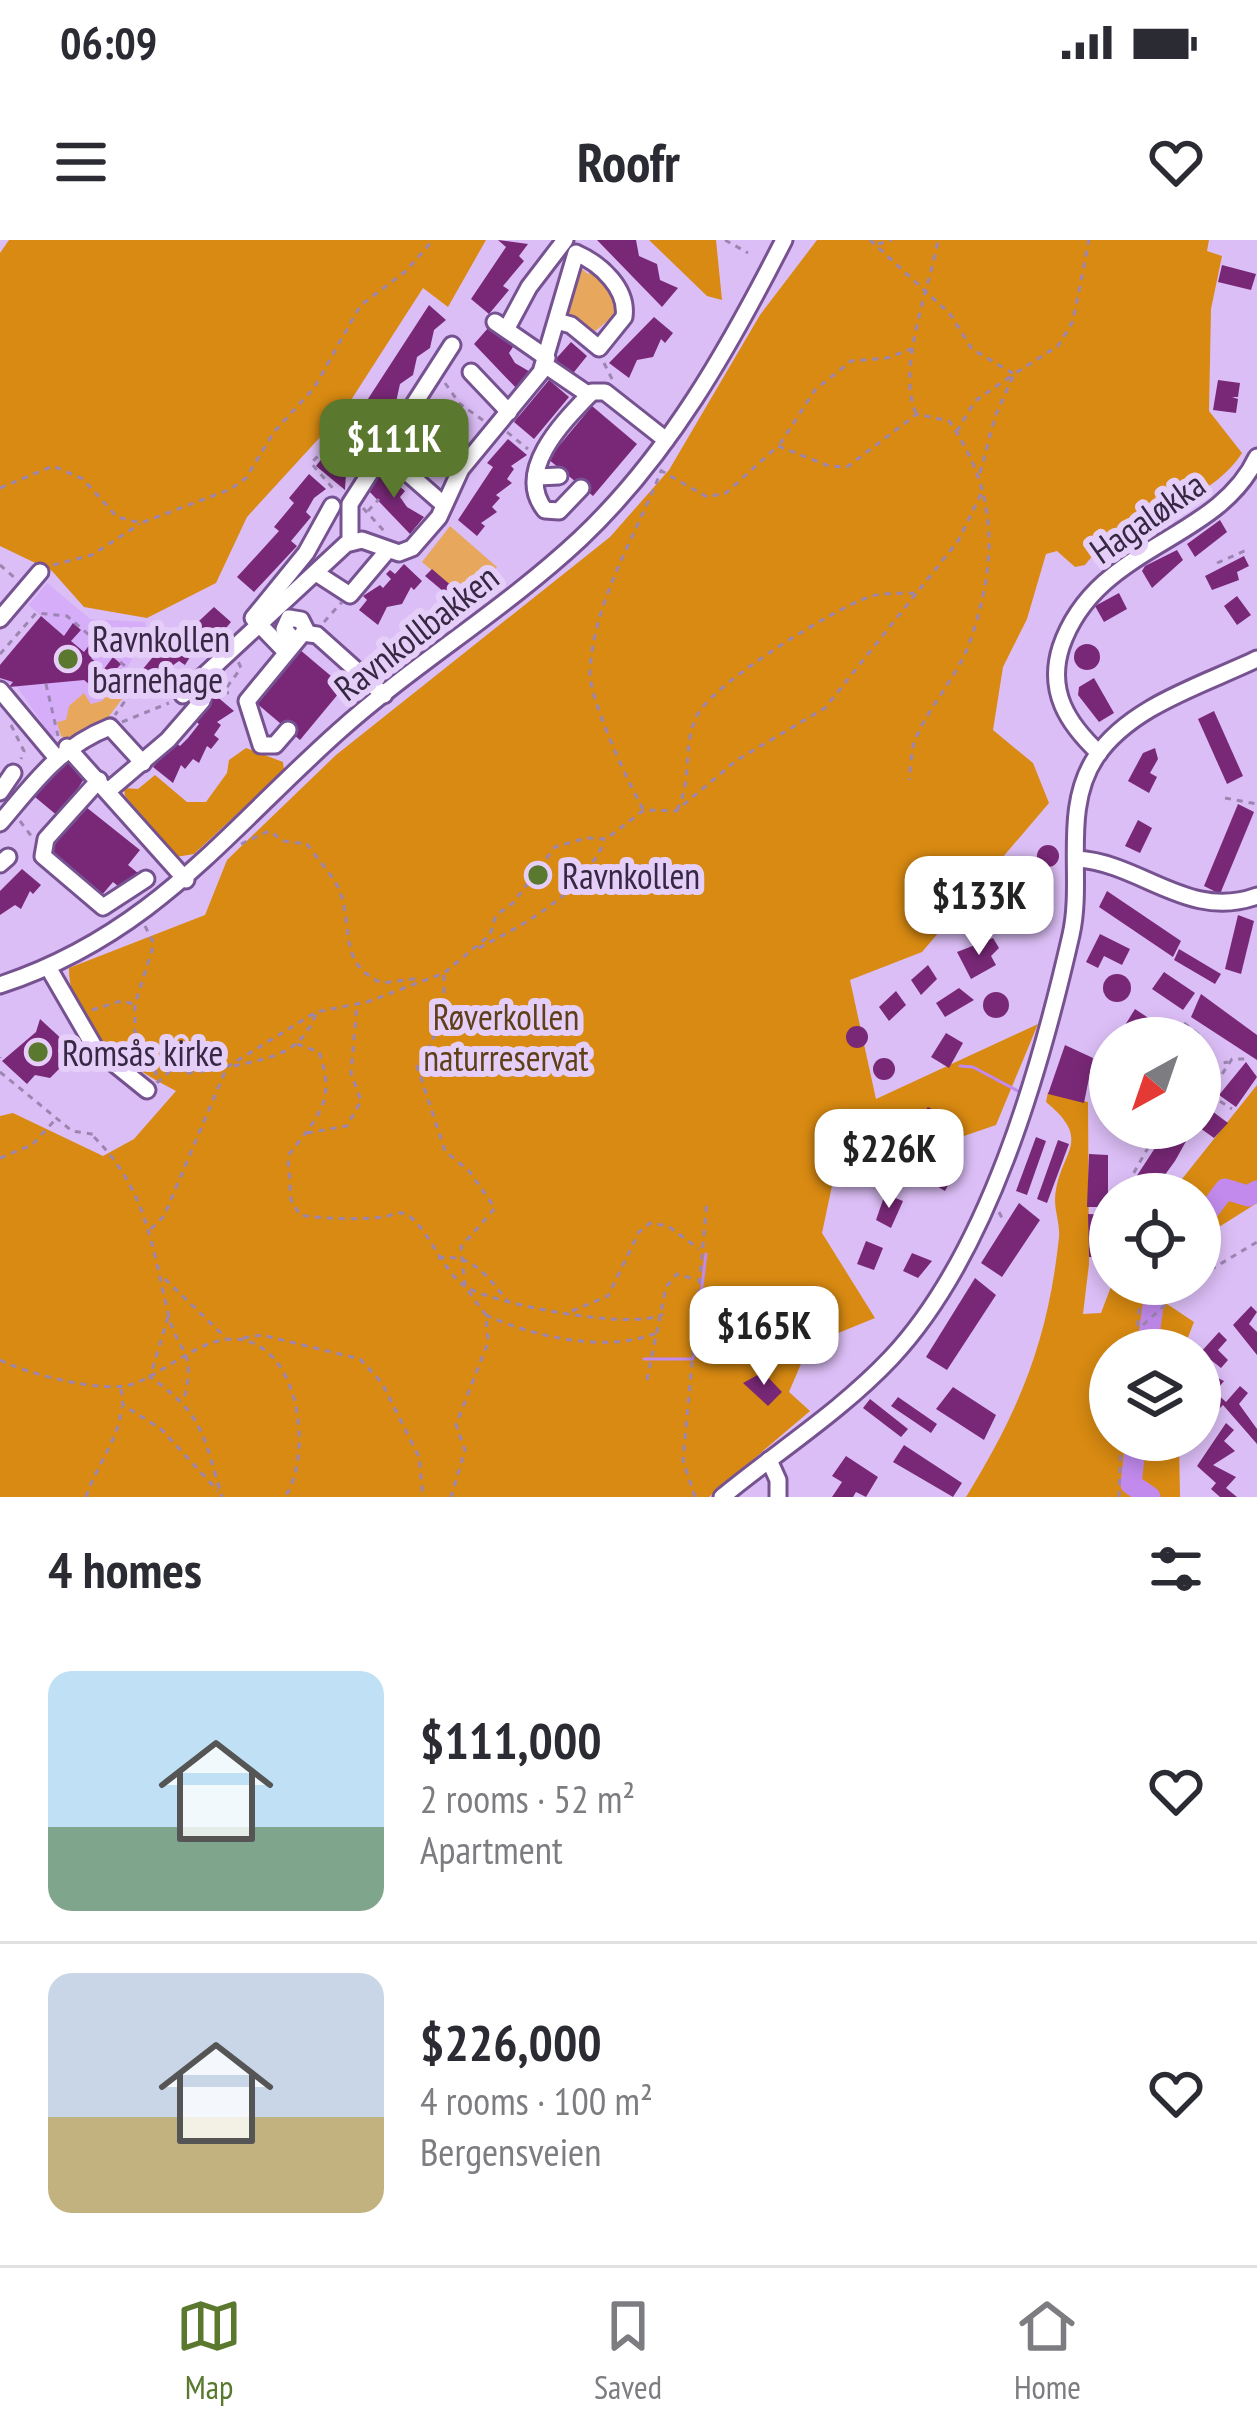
<!DOCTYPE html>
<html lang="en">
<head>
<meta charset="utf-8">
<style>
	:root { --surface:#fff; --page:#f7f7f7; --text:#2b2b33; --muted:#7c7c81; --line:#e1e1e2; --accent:#5a792f }
	body { margin:0; font-family:"PT Sans Narrow",sans-serif; background:var(--page); color:var(--text); height:100vh; display:flex; flex-direction:column; font-size:45px; white-space:nowrap }
	* { box-sizing:border-box; margin:0 }
	p { font-size:39px; color:var(--muted) }
	.icon { flex:none; width:66px; height:66px; fill:none; stroke:currentColor; stroke-width:2; stroke-linecap:round; stroke-linejoin:round }
	.map { position:relative; height:1257px; overflow:hidden }
	.sheet { display:flex; flex-direction:column; background:var(--surface); flex:1 }
	.sheet>* { flex:none }
	.needle { width:78px; rotate:220deg }
	.tools { position:absolute; left:1089px; top:777px; display:grid; gap:24px }
	.tools a { display:grid; place-items:center; width:132px; height:132px; border-radius:50%; background:var(--surface); box-shadow:0 6px 18px #0003; font-size:60px }
	.price { position:absolute; translate:-50% -102px; padding:0 27px; border-radius:24px; background:#fff; color:#222; font-size:39px; line-height:78px; filter:drop-shadow(0 3px 6px #0008) }
	.price::after { content:''; position:absolute; left:50%; top:72px; width:36px; height:27px; margin-left:-18px; background:inherit; clip-path:polygon(0 0,100% 0,50% 100%) }
	.price.selected { background:var(--accent); color:#fff }
	ul { padding:0; list-style:none }
	li { display:flex; align-items:center; gap:36px; height:300px; padding:0 48px }
	li+li { border-top:3px solid var(--line) }
	li span { display:grid; place-items:center; flex:none; width:336px; height:240px; border-radius:24px; color:#555 }
	li>.icon { margin-inline-start:auto }
	span .icon { width:144px; height:144px; fill:#fffc; stroke-width:1 }
	li b { font-size:51px }
	h2 { display:flex; justify-content:space-between; align-items:center; height:144px; padding:0 48px; font-size:51px }
	.status { display:flex; justify-content:space-between; align-items:center; height:84px; padding:0 60px; background:var(--surface); direction:ltr }
	.status svg { height:33px; fill:currentColor }
	header { display:flex; justify-content:space-between; align-items:center; height:156px; padding:0 48px; background:var(--surface); font-size:54px; font-weight:700 }
	.tab-bar { display:flex; justify-content:space-around; align-items:center; height:168px; border-top:3px solid var(--line); background:var(--surface); font-size:33px; color:var(--muted) }
	.tab-bar a { display:grid; justify-items:center; gap:6px }
	.tab-bar .selected { color:var(--accent) }
	.map>svg:first-child { display:block }
	.built { fill:#d6adf9 }
	.green { fill:#e7a85e }
	.forest { fill:#d88a12 }
	.lines { fill:none; stroke-linecap:round; stroke-linejoin:round }
	.stream { stroke:#c18aec; stroke-width:3 }
	.river { stroke:#c18aec; stroke-width:21 }
	.building { fill:#792877 }
	.minor-casing { stroke:#765291; stroke-width:21 }
	.path { stroke:#9d85b1; stroke-width:3; stroke-dasharray:6 6; stroke-linecap:butt }
	.minor { stroke:#fff; stroke-width:15 }
	.poi-dot { fill:#5a792f; stroke:#e5cff9; stroke-width:4.5 }
	.labels { text-anchor:middle; dominant-baseline:central; stroke-width:12; stroke-linejoin:round; paint-order:stroke }
	.street-label { font-size:36px; fill:#362742; stroke:#e5cff9 }
	.poi-label { font-size:36px; fill:#362742; stroke:#e5cff9; text-anchor:start }
	.park-label { font-size:36px; fill:#5f3f16; stroke:#e5cff9 }
</style>
</head>
<body>
<div class="status"><b>06:09</b><svg viewBox="0 0 49 12"><path d="M0 12V9h3v3zM5 12V6h3v6zM10 12V3h3v9zM15 12V0h3v12zM26 1h20v11H26zM47 4h2v5h-2z"/></svg></div>
<header><svg class="icon" aria-label="menu" viewBox="0 0 24 24"><path d="M4 6h16M4 12h16M4 18h16"/></svg>Roofr<svg class="icon" aria-label="heart" viewBox="0 0 24 24"><path d="M12 20l-8-8c-3-5 5-10 8-4 3-6 11-1 8 4z"/></svg></header>
<div class="map">
<svg width="1257" height="1257" viewBox="0 0 1257 1257">
	<rect width="100%" height="100%" fill="#dcbef6"/>
	<path class="built" d="M47,343L90,379L145,382L148,394L96,477L52,497L17,447L0,439V424L41,376L29,365Z"/>
	<g class="green">
		<path d="M587,22L582,29L588,34L594,28L614,48L621,70L589,96L565,76L578,24Z"/>
		<path d="M450,286L497,327L468,361L422,322Z"/>
		<path d="M127,429L128,451L101,487L68,500L61,496L57,482L66,480L69,466L84,453L91,464L102,461Z"/>
	</g>
	<g class="forest">
		<path d="M9,0H486L448,67L423,48L344,171L247,277L216,343L147,378L84,367L52,331L0,306V13Z"/>
		<path d="M649,0H716L722,60L707,56Z"/>
		<path d="M817,0H1209L1207,11L1222,16L1211,69L1209,171L1242,213C1205,270 1125,272 1085,325L1075,327L1057,311L1046,314L1027,379L1003,427L993,490L1033,523L1049,563L922,712L850,740L876,859L1038,784L996,885L833,941L822,993L875,1078L809,1105L789,1152L810,1171L709,1257H0V876L13,873L103,916L134,899L176,851C128,826 69,790 69,728L205,675L227,620L336,515L610,297L669,230L760,75Z"/>
		<path d="M246,508L283,522L284,530L194,614L176,617L125,556L124,548L138,549L155,535L187,562H206L227,533L229,520Z"/>
		<path d="M1257,845V963L1200,999V954H1170Z"/>
		<path d="M1048,852L1088,862L1089,1024L1083,1074L1101,1073L1112,1044H1174L1164,1062L1194,1082L1183,1110H1110V1200H1179L1180,1257H966C1020,1169 1048,1101 1059,997C1060,984 1055,972 1055,960C1057,912 1096,903 1046,862Z"/>
	</g>
	<g class="lines">
		<g class="stream">
			<path d="M960,826L973,827L1020,852"/>
			<path d="M644,1119H693L706,1014"/>
		</g>
		<g class="river">
			<path d="M1200,982L1225,949L1248,956L1257,951"/>
			<path d="M1147,1110L1156,1044"/>
			<path d="M1136,1200L1131,1244L1150,1257"/>
		</g>
	</g>
	<g class="building">
		<path d="M498,0L528,4L519,16L524,21L503,46L509,50L489,74L471,59L506,7Z"/>
		<path d="M597,0H636L639,16L657,24L660,40L678,48L662,67Z"/>
		<path d="M1222,25L1256,34L1251,50L1218,42Z"/>
		<path d="M429,65L446,80L434,90L430,108L417,117L413,135L400,144L396,162L384,172L380,189L360,213L342,199Z"/>
		<path d="M654,77L673,93L665,103L661,99L653,117L637,120L629,138L609,123Z"/>
		<path d="M489,87L513,107L509,113L515,123L532,133L518,150L474,104Z"/>
		<path d="M571,102L587,116L570,137L553,122Z"/>
		<path d="M549,140L569,157L534,199L514,182Z"/>
		<path d="M1218,140L1240,143L1238,157H1232L1238,159L1236,173L1213,170Z"/>
		<path d="M592,166L637,204L593,256L548,219Z"/>
		<path d="M508,199L527,215L511,226L514,229L507,239L512,243L496,255L500,258L492,267L497,272L481,283L485,286L477,296L458,280L493,227L487,223Z"/>
		<path d="M334,203L356,221L346,233L345,250L316,226Z"/>
		<path d="M381,231L405,251L400,257L407,267L424,277L410,294L366,248Z"/>
		<path d="M309,234L326,249L314,258L306,272L311,277L291,301L297,306L254,352L237,337L279,291L274,287L294,263L289,258Z"/>
		<path d="M1220,280L1227,292L1195,317L1187,304Z"/>
		<path d="M1177,310L1183,320L1152,348L1142,331L1145,326Z"/>
		<path d="M1244,316L1249,326L1237,332L1239,340L1212,350L1205,336Z"/>
		<path d="M404,324L422,341L414,350L411,347L402,364L387,367L378,385L359,370L367,360L363,356L380,345L383,348L391,339L386,334L390,330L395,334Z"/>
		<path d="M432,329L468,360L462,367L425,336Z"/>
		<path d="M1119,353L1127,369L1104,382L1095,366Z"/>
		<path d="M1237,356L1251,375L1237,385L1224,366Z"/>
		<path d="M214,367L231,382L211,406L205,402L195,409L185,425L179,421L169,428L160,445L142,430L162,406L168,410Z"/>
		<path d="M41,376L64,396L73,383L81,390L71,401L84,412L93,400L101,407L91,418L104,429L113,417L121,424L111,435L118,441L104,456L84,440L9,447L13,442L0,438V425Z"/>
		<circle cx="1087" cy="417" r="13"/>
		<path d="M299,409L344,447L300,500L255,462Z"/>
		<path d="M1094,438L1114,473L1099,482L1078,455L1079,447Z"/>
		<path d="M214,454L234,471L217,482L221,485L214,495L219,499L211,509L207,506L199,523L193,519L185,529L181,525L173,543L153,527L174,501L180,506L188,498L199,484L193,479Z"/>
		<path d="M1214,471L1243,536L1227,544L1198,479Z"/>
		<path d="M1155,508L1158,519L1150,533L1157,537L1149,553L1128,541L1143,513Z"/>
		<path d="M67,519L86,536L59,577L35,557Z"/>
		<path d="M1238,564L1254,572L1220,654L1204,646Z"/>
		<path d="M86,567L140,610L128,625L138,633L124,651L113,642L101,656L48,612Z"/>
		<path d="M1138,580L1152,588L1140,613L1125,606Z"/>
		<circle cx="1048" cy="616" r="11"/>
		<path d="M22,629L41,645L33,654L30,651L21,669L15,665L0,675V651Z"/>
		<path d="M1030,644L1034,659L1024,662L1026,673L1010,677L1004,650Z"/>
		<path d="M1107,651L1181,701L1173,717L1099,667Z"/>
		<path d="M1238,675L1254,681L1241,734L1225,729Z"/>
		<path d="M1100,694L1130,709L1122,725L1104,716L1098,728L1086,722Z"/>
		<path d="M993,698L999,708L991,716L996,725L971,739L957,712Z"/>
		<path d="M1179,709L1221,734L1215,744L1174,720Z"/>
		<path d="M928,725L937,739L921,755L911,740Z"/>
		<path d="M1164,732L1195,753L1183,770L1152,749Z"/>
		<circle cx="1117" cy="748" r="14"/>
		<path d="M959,748L974,760L945,777L936,763Z"/>
		<path d="M896,751L906,765L889,781L879,767Z"/>
		<circle cx="996" cy="765" r="13"/>
		<path d="M1201,754L1257,795V820L1191,777Z"/>
		<path d="M1135,769L1150,779L1138,798H1117Z"/>
		<path d="M40,779L65,802L58,810L62,826L50,838L35,835L27,844L2,821L36,792Z"/>
		<circle cx="857" cy="797" r="11"/>
		<path d="M946,793L963,803L949,828L931,817Z"/>
		<path d="M1065,805L1093,818L1084,863L1048,854Z"/>
		<circle cx="884" cy="829" r="11"/>
		<path d="M1246,822L1257,837L1236,867L1219,855Z"/>
		<path d="M1200,862L1228,883L1214,898L1200,888Z"/>
		<path d="M928,867L942,875L932,886L922,881L904,895L897,889L910,873L917,879Z"/>
		<path d="M1168,888L1189,896L1175,921L1151,954H1125Z"/>
		<path d="M1036,897L1046,901L1027,955L1016,951Z"/>
		<path d="M1058,900L1069,904L1047,963L1037,959Z"/>
		<path d="M1089,914L1108,915V967H1087Z"/>
		<path d="M941,922L956,930L945,951L930,942Z"/>
		<path d="M885,954L903,961L891,988L876,980Z"/>
		<path d="M1019,963L1040,980L1002,1037L981,1023Z"/>
		<path d="M1088,974L1109,975V1013L1103,1018L1089,1017Z"/>
		<path d="M866,1001L883,1008L874,1030L857,1024Z"/>
		<path d="M912,1013L932,1021L918,1038L903,1031Z"/>
		<path d="M975,1038L996,1055L947,1130L926,1117Z"/>
		<path d="M1251,1066L1257,1072L1249,1084L1257,1092V1115L1233,1085Z"/>
		<path d="M803,1085L808,1094L820,1087L828,1101L804,1116L790,1092Z"/>
		<path d="M1219,1092L1227,1100L1218,1110L1228,1120L1221,1128L1211,1120L1202,1130L1224,1141L1215,1152L1226,1162L1240,1146L1248,1153L1239,1164L1257,1189V1204L1223,1165L1218,1170L1200,1160V1113Z"/>
		<path d="M763,1132L782,1152L768,1166L743,1143Z"/>
		<path d="M953,1147L996,1175L984,1200L936,1169Z"/>
		<path d="M898,1157L937,1184L931,1193L891,1166Z"/>
		<path d="M870,1159L908,1189L901,1197L863,1168Z"/>
		<path d="M1226,1183L1234,1190L1224,1201L1235,1211L1213,1225L1236,1237L1226,1248L1237,1257H1220L1211,1249L1216,1243L1197,1226Z"/>
		<path d="M904,1205L962,1243L953,1257L893,1222Z"/>
		<path d="M846,1216L878,1237L866,1257L856,1252L853,1257H832L842,1242L832,1236Z"/>
	</g>
	<g class="lines">
		<defs>
			<g id="minor">
				<path d="M495,82L547,118"/>
				<path d="M507,88L529,47L565,0"/>
				<path d="M545,125L589,155"/>
				<path d="M471,132L509,172"/>
				<path d="M386,214L444,265"/>
				<path d="M538,237L559,236"/>
				<path d="M581,248L559,271L545,270C513,230 566,179 592,152H605L666,200"/>
				<path d="M350,302V264L452,105"/>
				<path d="M316,333L350,355L388,310"/>
				<path d="M0,379L40,332"/>
				<path d="M294,400L284,389L289,378L301,380L307,392"/>
				<path d="M285,411L253,378L306,313L332,266"/>
				<path d="M0,450L56,517"/>
				<path d="M183,455L346,304L362,300L399,313L412,308L439,277L461,229L541,132L576,13C601,24 628,49 624,77L599,108L571,85L557,81"/>
				<path d="M288,490L275,505H261L247,461L303,393L317,395L384,455"/>
				<path d="M67,507L186,640"/>
				<path d="M1099,513C1067,483 1047,451 1061,407C1096,304 1217,303 1257,217"/>
				<path d="M99,540L46,599L43,616L103,667L146,639"/>
				<path d="M108,551L168,500L202,461"/>
				<path d="M0,552L13,533"/>
				<path d="M0,583C34,543 59,507 110,487L143,523"/>
				<path d="M1077,619C1142,623 1188,681 1257,656"/>
				<path d="M0,624L8,617"/>
				<path d="M48,727L95,808L147,850"/>
				<path d="M0,745C152,695 225,593 338,492C415,423 504,370 580,299C669,215 729,108 784,0"/>
				<path d="M769,1220L778,1240V1257"/>
				<path d="M722,1257C778,1211 841,1171 891,1118C988,1015 1040,831 1071,695C1084,638 1061,569 1096,517C1130,466 1203,445 1257,419"/>
			</g>
		</defs>
		<use href="#minor" class="minor-casing"/>
		<g class="path">
			<path d="M725,0L748,13"/>
			<path d="M870,0L950,74L972,109L1014,134L975,161L957,191"/>
			<path d="M878,4L892,0"/>
			<path d="M604,123L613,141"/>
			<path d="M445,143L460,164L484,181"/>
			<path d="M916,173C896,128 930,47 938,0"/>
			<path d="M507,192L528,209"/>
			<path d="M780,204L815,150L851,121L887,118L914,108"/>
			<path d="M326,208L311,223L336,252"/>
			<path d="M660,230L707,257L726,253L778,206L829,226L847,227L917,174L949,181C999,253 998,322 969,404C956,439 927,468 914,503C911,513 911,528 909,540"/>
			<path d="M980,233L995,177L1014,134L1058,106L1073,81L1089,0"/>
			<path d="M0,248L53,226L83,239L117,277L141,283L231,249L246,238L274,192L314,148L360,66L406,31L433,0"/>
			<path d="M363,268L385,292"/>
			<path d="M368,271L379,259"/>
			<path d="M1217,323L1249,309"/>
			<path d="M0,325L16,339"/>
			<path d="M53,325L92,315L140,284"/>
			<path d="M488,336L505,346"/>
			<path d="M324,382L342,362"/>
			<path d="M0,414L36,373L67,376L132,432L133,450L115,475"/>
			<path d="M46,444L58,496"/>
			<path d="M227,447L241,428L238,421"/>
			<path d="M211,452L235,453"/>
			<path d="M122,482L169,463"/>
			<path d="M11,485L24,511L21,519"/>
			<path d="M1225,558L1257,564"/>
			<path d="M643,569C629,544 588,457 590,431C594,359 636,296 661,231"/>
			<path d="M677,570C694,537 681,502 699,472C718,441 833,369 869,357C883,352 901,354 915,353"/>
			<path d="M20,581L32,597"/>
			<path d="M241,604L269,591L284,601L307,604C317,619 334,636 340,652C354,689 337,723 382,743L420,738"/>
			<path d="M145,686L154,704L135,764V793L153,811L157,842"/>
			<path d="M479,708C532,680 578,656 605,601"/>
			<path d="M444,735C445,770 438,797 417,826L445,911L469,931L495,968L461,1007L465,1047L486,1075L488,1102L456,1185L465,1210L451,1257"/>
			<path d="M92,770L121,761L135,764"/>
			<path d="M1184,783L1198,794L1196,798"/>
			<path d="M297,804L319,812C337,862 317,877 288,916L291,960L300,975C326,979 357,980 383,977C389,977 395,972 401,973C425,977 441,1032 466,1047C498,1065 634,1091 663,1074"/>
			<path d="M0,817V818"/>
			<path d="M234,826C273,817 300,814 316,774"/>
			<path d="M1200,827L1228,822"/>
			<path d="M0,832L72,891L98,895"/>
			<path d="M157,843L172,829L188,833L225,828"/>
			<path d="M1200,848L1232,869"/>
			<path d="M1209,854L1232,819H1249"/>
			<path d="M307,893L347,886L361,861L351,833L357,765"/>
			<path d="M94,897C146,949 152,1005 168,1073C178,1116 197,1108 184,1159"/>
			<path d="M0,918L32,905L55,880"/>
			<path d="M1122,954L1159,888"/>
			<path d="M999,972L1004,982"/>
			<path d="M151,989L164,976L227,827L316,772L367,762L444,733L490,695L496,675L513,663L555,607L586,598L606,599L644,570L676,571L737,520L825,468L958,301L983,250"/>
			<path d="M438,1018C473,1013 487,1037 507,1060"/>
			<path d="M1200,1036L1257,1002"/>
			<path d="M165,1039L226,1098"/>
			<path d="M572,1071L608,1056L639,992L650,983L668,986L699,1009"/>
			<path d="M486,1075C534,1097 608,1114 659,1092"/>
			<path d="M168,1077L150,1137C205,1175 204,1198 222,1257"/>
			<path d="M1143,1085L1188,1044"/>
			<path d="M243,1098L262,1095L360,1119L382,1143L419,1217L423,1257"/>
			<path d="M1135,1110L1142,1044"/>
			<path d="M0,1120C28,1134 104,1154 133,1144C168,1132 203,1093 243,1100C300,1111 313,1214 285,1257"/>
			<path d="M647,1140L666,1047L677,1034L697,1040"/>
			<path d="M121,1149L123,1165L161,1189L218,1251"/>
			<path d="M86,1257C97,1224 118,1201 122,1167"/>
			<path d="M695,1257L683,1220L707,961"/>
			<path d="M1119,1257L1121,1200"/>
		</g>
		<use href="#minor" class="minor"/>
	</g>
	<g class="poi-dot">
		<circle cx="68" cy="419" r="12"/>
		<circle cx="538" cy="635" r="12"/>
		<circle cx="38" cy="812" r="12"/>
	</g>
	<g class="labels">
		<g class="street-label">
			<text transform="translate(1147 277) rotate(-35)">Hagaløkka</text>
			<text transform="translate(416 392) rotate(-38)">Ravnkollbakken</text>
		</g>
		<g class="poi-label">
			<text x="92" y="398">Ravnkollen<tspan x="92" dy="41">barnehage</tspan></text>
			<text x="562" y="635">Ravnkollen</text>
			<text x="62" y="812">Romsås kirke</text>
		</g>
		<g class="park-label">
			<text x="506" y="776">Røverkollen<tspan x="506" dy="41">naturreservat</tspan></text>
		</g>
	</g>
</svg>
<div class="tools">
<a><svg class="needle" viewBox="-14 -14 28 28"><path d="M0-13l5 13h-10z" fill="#e53935"/><path d="M0 13l5-13h-10z" fill="#7c7c81"/></svg></a>
<a><svg class="icon" aria-label="locate" viewBox="0 0 24 24"><circle cx="12" cy="12" r="6"/><path d="M12 2v4M12 18v4M2 12h4M18 12h4"/></svg></a>
<a><svg class="icon" aria-label="layers" viewBox="0 0 24 24"><path d="M12 4l9 5-9 5-9-5zM3 14l9 5 9-5"/></svg></a>
</div>
<b class="price selected" style="left:394px;top:261px">$111K</b>
<b class="price" style="left:979px;top:718px">$133K</b>
<b class="price" style="left:889px;top:971px">$226K</b>
<b class="price" style="left:764px;top:1148px">$165K</b>
</div>
<section class="sheet">
<h2>4 homes<svg class="icon" aria-label="filters" viewBox="0 0 24 24"><path d="M4 7h16M4 17h16"/><circle cx="9" cy="7" r="2"/><circle cx="15" cy="17" r="2"/></svg></h2>
<ul>
<li><span style="background:linear-gradient(#bfe0f5 65%,#7fa58c 0)"><svg class="icon" aria-label="home" viewBox="0 0 24 24"><path d="M3 11l9-7 9 7M6 9v11h12V9"/></svg></span><div><b>$111,000</b><p>2 rooms · 52 m²</p><p>Apartment</p></div><svg class="icon" aria-label="heart" viewBox="0 0 24 24"><path d="M12 20l-8-8c-3-5 5-10 8-4 3-6 11-1 8 4z"/></svg></li>
<li><span style="background:linear-gradient(#c9d6e8 60%,#c2b280 0)"><svg class="icon" aria-label="home" viewBox="0 0 24 24"><path d="M3 11l9-7 9 7M6 9v11h12V9"/></svg></span><div><b>$226,000</b><p>4 rooms · 100 m²</p><p>Bergensveien</p></div><svg class="icon" aria-label="heart" viewBox="0 0 24 24"><path d="M12 20l-8-8c-3-5 5-10 8-4 3-6 11-1 8 4z"/></svg></li>
</ul>
</section>
<nav class="tab-bar">
<a class="selected"><svg class="icon" aria-label="map" viewBox="0 0 24 24"><path d="M3 6l6-2 6 2 6-2v14l-6 2-6-2-6 2zM9 4v14M15 6v14"/></svg>Map</a>
<a><svg class="icon" aria-label="saved" viewBox="0 0 24 24"><path d="M7 4h10v16l-5-4-5 4z"/></svg>Saved</a>
<a><svg class="icon" aria-label="home" viewBox="0 0 24 24"><path d="M3 11l9-7 9 7M6 9v11h12V9"/></svg>Home</a>
</nav>
</body>
</html>
